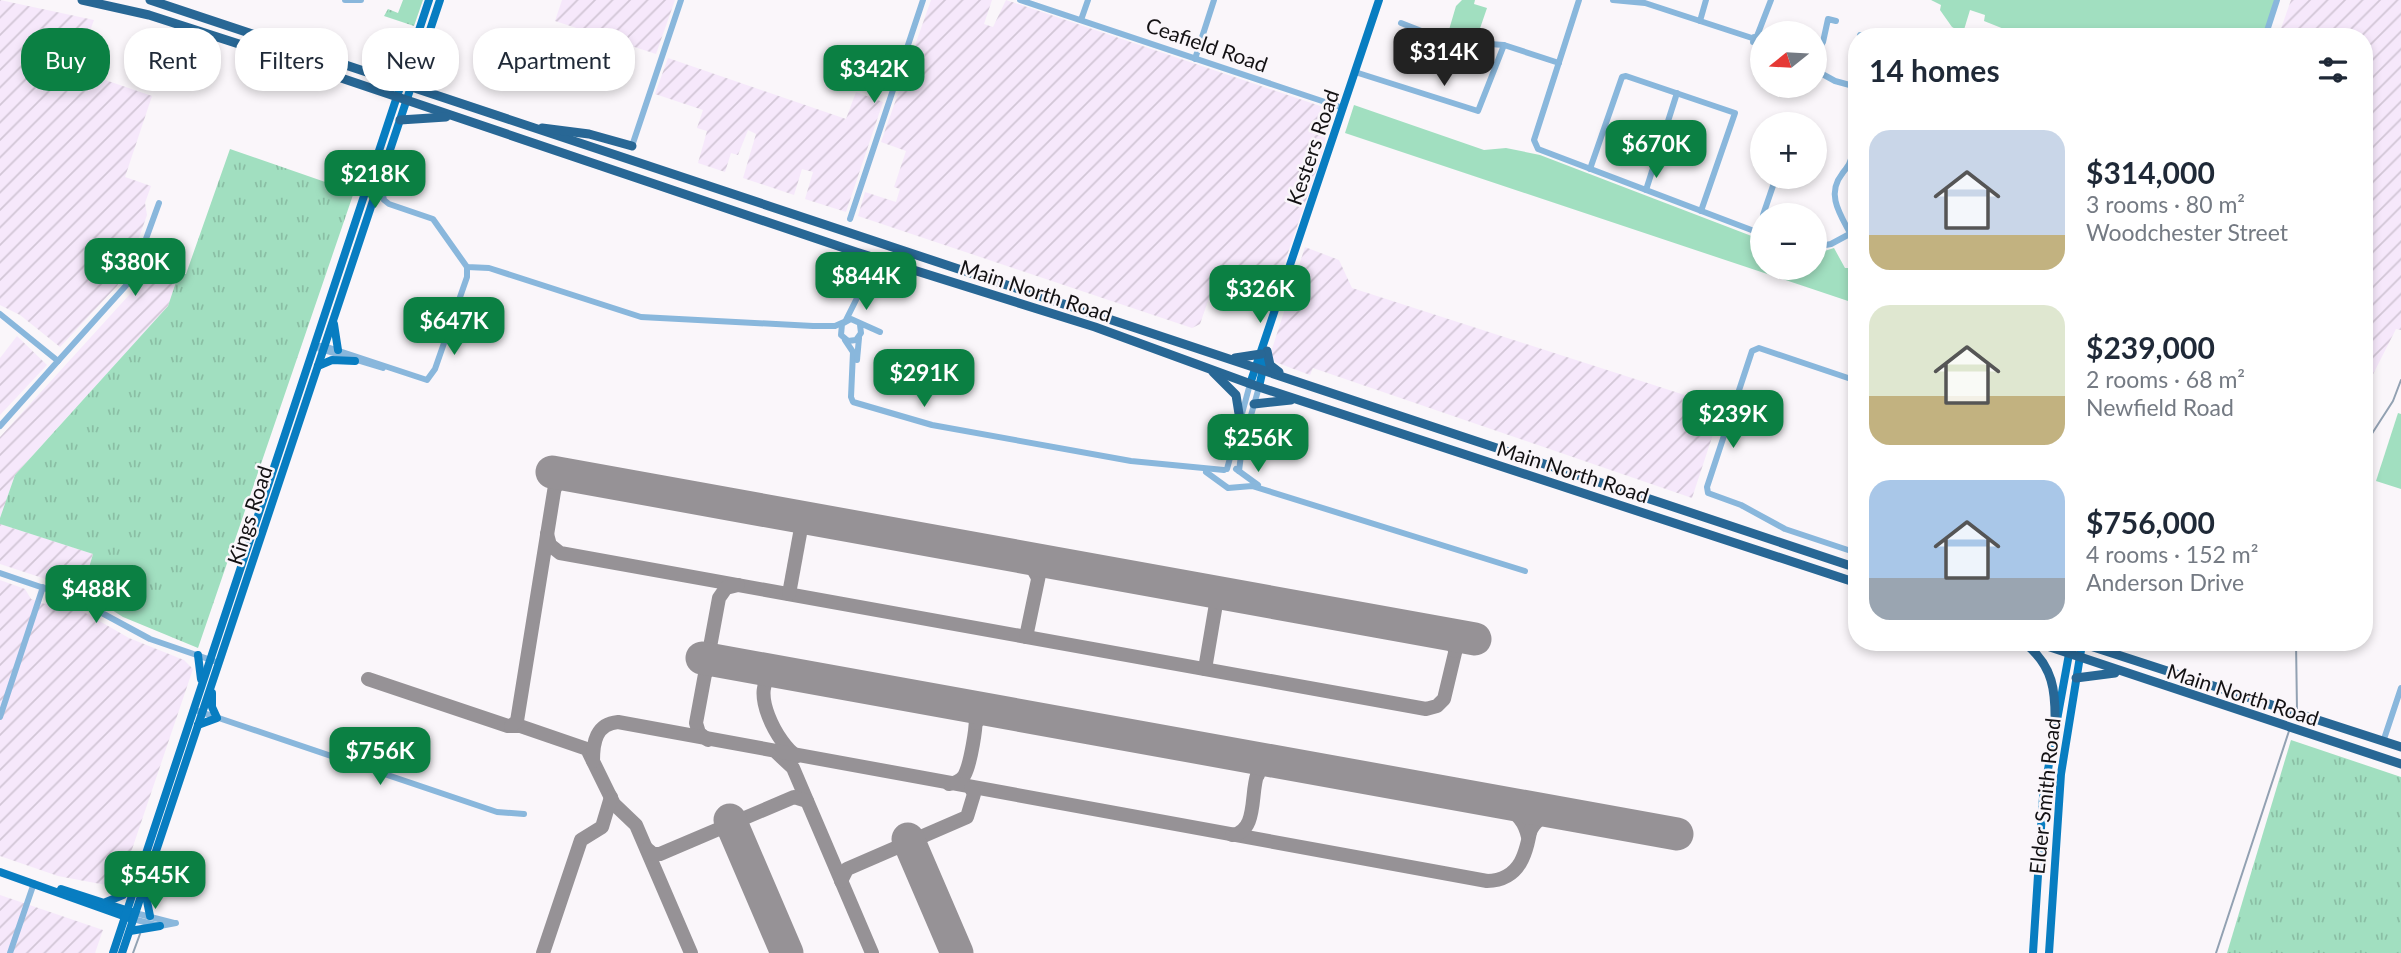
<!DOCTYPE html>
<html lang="en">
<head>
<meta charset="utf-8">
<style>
	:root { --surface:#fff; --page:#f2f2f3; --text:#1f2937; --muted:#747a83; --accent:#0b8043 }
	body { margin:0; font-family:Lato,sans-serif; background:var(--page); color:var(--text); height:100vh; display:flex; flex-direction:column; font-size:26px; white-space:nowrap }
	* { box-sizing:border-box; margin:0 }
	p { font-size:23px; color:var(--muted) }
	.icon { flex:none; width:38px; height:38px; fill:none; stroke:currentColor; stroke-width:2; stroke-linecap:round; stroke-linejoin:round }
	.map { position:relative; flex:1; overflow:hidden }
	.details { position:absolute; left:1848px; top:28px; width:525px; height:623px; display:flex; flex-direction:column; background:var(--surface); border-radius:28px; box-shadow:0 4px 10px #0003 }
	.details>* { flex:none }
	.banner { position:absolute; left:21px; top:28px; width:665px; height:63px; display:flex; gap:14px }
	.needle { width:46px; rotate:252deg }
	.controls { position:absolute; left:1750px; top:21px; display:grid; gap:14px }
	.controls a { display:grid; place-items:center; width:77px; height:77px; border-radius:50%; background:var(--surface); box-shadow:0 4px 10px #0003; font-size:35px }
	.price { position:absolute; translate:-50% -60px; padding:0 16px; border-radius:14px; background:var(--accent); color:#fff; font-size:23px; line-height:46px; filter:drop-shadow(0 2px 4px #0008) }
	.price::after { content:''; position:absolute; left:50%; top:42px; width:21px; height:16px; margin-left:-10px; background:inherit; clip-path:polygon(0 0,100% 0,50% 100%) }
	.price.active { background:#222; color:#fff }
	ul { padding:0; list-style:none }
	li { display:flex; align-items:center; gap:21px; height:175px; padding:0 21px }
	li span { display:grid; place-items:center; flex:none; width:196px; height:140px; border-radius:21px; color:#555 }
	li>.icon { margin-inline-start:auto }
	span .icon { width:84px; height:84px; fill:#fffc; stroke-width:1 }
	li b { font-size:30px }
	h2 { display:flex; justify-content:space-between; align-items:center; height:84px; padding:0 21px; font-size:30px }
	.tag { padding:0 24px; border-radius:28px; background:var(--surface); box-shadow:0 4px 10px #0003; font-size:24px; line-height:63px }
	.tag.active { background:var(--accent); color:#fff }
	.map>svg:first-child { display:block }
	.industrial { fill:url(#industrial-furrows) }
	.grass { fill:url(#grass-tufts) }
	.green { fill:#a1dfc0 }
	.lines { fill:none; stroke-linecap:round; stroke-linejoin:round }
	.stream { stroke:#92a1b2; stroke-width:2 }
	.taxiway { stroke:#969296; stroke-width:14 }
	.runway { stroke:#969296; stroke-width:33 }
	.minor { stroke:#89b7dc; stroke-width:6 }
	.major { stroke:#087dc1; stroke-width:8 }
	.highway { stroke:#286795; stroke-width:9 }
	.labels { text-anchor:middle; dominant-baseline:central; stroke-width:5; stroke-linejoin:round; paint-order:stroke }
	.street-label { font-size:21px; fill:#131113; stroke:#faf6fa }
</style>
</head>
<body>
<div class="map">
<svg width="2401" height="953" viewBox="0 0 2401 953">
	<defs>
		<pattern id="industrial-furrows" width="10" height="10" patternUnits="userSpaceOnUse" patternTransform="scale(1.75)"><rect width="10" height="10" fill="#f6e8fb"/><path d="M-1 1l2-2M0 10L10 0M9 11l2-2" fill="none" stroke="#d2c6d6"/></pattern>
		<pattern id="grass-tufts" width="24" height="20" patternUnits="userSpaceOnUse" patternTransform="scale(1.75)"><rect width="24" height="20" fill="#a1dfc0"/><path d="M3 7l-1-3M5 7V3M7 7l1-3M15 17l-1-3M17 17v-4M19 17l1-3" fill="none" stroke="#8abea4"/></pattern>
	</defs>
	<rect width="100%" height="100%" fill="#faf6fa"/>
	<g class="industrial">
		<path d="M0,0L94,20L76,70L152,96L125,177L151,186L145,203L147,215L131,260L117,286L60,347L20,315L0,305Z"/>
		<path d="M562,0H675L656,54L555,21Z"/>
		<path d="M931,0H992L984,24L993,27L1006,0L1332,110L1322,154L1273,296L1216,278L1200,324L1192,328L858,216L865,192L896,202L900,189L894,187L906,151L881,142Z"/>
		<path d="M2291,0H2401V330L2396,329L2364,392V37H2278Z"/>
		<path d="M668,58L846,119L856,92L883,102L846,212L805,199L813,172L802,169L794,195L743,178L756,134L748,130L738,155L731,153L725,172L698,163L707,131L697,128L703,110L655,94Z"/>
		<path d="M1305,247L1339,260L1352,288L1722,407L1692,498L1313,368L1310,375L1275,362L1271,352Z"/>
		<path d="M147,261L179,273L168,306L15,475L0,518V437L140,283Z"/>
		<path d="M17,336L47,365L0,415V358Z"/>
		<path d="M0,524L93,554L82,591L0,564Z"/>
		<path d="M0,580L25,589L31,599L45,604L54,599L75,607L129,638L184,660L193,669L124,873L106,885L58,876L0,856Z"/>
		<path d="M0,895L103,930L95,953H0Z"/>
	</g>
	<g class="grass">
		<path d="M403,0H423L414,26L384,16L388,9L398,13Z"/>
		<path d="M230,149L354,192L198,648L123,617L82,591L93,554L0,524V518L15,475L168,306L179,273L186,274Z"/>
		<path d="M2291,740L2401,777V953H2227Z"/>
	</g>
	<g class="green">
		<path d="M1462,0H1475L1474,4L1487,8L1475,43L1446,40L1456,6Z"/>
		<path d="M1931,0H2277L2265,37H2024L1984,21L1985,15L1970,10L1963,33L1952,27L1940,10L1941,5Z"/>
		<path d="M1354,105L1484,150L1506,148L1540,155L1762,240V268H1815V254L1834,248L1845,268H1857V304L1345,133Z"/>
		<path d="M2398,413L2401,414V489L2376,481Z"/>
	</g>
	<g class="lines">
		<g class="stream">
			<path d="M2364,446L2393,401L2401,380"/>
			<path d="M2296,642L2297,710"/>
			<path d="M133,953L140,934"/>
			<path d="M2216,953L2289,731"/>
		</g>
		<g class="taxiway">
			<path d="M555,488L561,479L573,475"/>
			<path d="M547,534L550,545L560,553L1426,709L1437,706L1444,699L1459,636"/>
			<path d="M1002,553L1028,560L1037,576"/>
			<path d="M789,594L803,517"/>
			<path d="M1411,627C1428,630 1452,630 1455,651"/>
			<path d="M1026,637L1040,570L1052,563L1078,567"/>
			<path d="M1205,669L1218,592"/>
			<path d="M705,674C717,654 746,666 765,669"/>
			<path d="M368,679L508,726H520L587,749L614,804L636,825L691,953"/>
			<path d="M914,696L966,706L975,713C978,723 970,766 964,776C960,781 955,783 949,784"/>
			<path d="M976,723C988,702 1025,716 1045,720"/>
			<path d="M511,726L517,721L557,473"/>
			<path d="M708,740L699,733L696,723L719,598L726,588L738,585"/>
			<path d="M1195,747C1215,751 1255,750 1258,775"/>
			<path d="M777,753L793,768L872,953"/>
			<path d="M797,756C779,747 746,685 775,674C789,669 814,678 829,681"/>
			<path d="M593,761C593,742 596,724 618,722L1487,881C1523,880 1527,849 1532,821"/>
			<path d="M1454,794C1484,800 1521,801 1528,837"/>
			<path d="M719,829L733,832L744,853"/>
			<path d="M1530,832C1543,801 1581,817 1606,821"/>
			<path d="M1232,835C1266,830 1242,768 1270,762C1285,759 1309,768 1325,770"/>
			<path d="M647,849L653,854H660L794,797L807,801"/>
			<path d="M922,871L914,850L922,837"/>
			<path d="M841,881L847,869L967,817L974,794L971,788"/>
			<path d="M543,953L581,840L602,827L611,797"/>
		</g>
		<g class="runway">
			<path d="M552,472L1475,639"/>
			<path d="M702,658L1677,834"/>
			<path d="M730,820L787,953"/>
			<path d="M908,839L957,953"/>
		</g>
		<g class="minor">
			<path d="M345,0H361"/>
			<path d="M1020,0L1343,108"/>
			<path d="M1579,0L1534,140L1538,149L1762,234"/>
			<path d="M1613,0L1645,3L1752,38"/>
			<path d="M1081,20L1088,0"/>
			<path d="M1700,21L1706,0"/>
			<path d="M1401,23L1447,41L1504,45L1559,63"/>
			<path d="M1860,35L1865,37"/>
			<path d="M1757,36L1771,0"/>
			<path d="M1754,37H1758L1757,42H1753Z"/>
			<path d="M1890,37L1895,31L1923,34"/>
			<path d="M2265,37L2277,0"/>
			<path d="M1815,55L1823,42L1828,19L1836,21"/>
			<path d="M1195,59L1214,0"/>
			<path d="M1815,70L1835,81L1857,87"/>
			<path d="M1355,72L1478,111L1504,45"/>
			<path d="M632,146L681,0"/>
			<path d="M1590,169L1622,77L1626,76L1735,113L1701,211"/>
			<path d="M380,182L384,200L389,204L433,219L467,267L489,268L641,317L813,326H835L844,322"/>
			<path d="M1646,190L1677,93"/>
			<path d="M1763,215L1776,177"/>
			<path d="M850,219L923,0"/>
			<path d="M1850,233C1840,214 1826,194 1842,174C1846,168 1849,167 1851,159"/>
			<path d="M1815,247L1831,244L1857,230"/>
			<path d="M0,314L58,361L0,426"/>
			<path d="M846,320L862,288"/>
			<path d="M860,325L861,333L856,340L848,341L841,335L842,324L851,319L880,332"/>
			<path d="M845,340L853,352L851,397L853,402L932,425L1131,461L1224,470"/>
			<path d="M316,346H324L427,380L435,369L467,277V267"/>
			<path d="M320,349L383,368"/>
			<path d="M857,360L859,338"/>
			<path d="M58,361L131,280L159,203"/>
			<path d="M1857,381L1759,348L1752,351L1707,487L1708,493L1741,505L1785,529L1857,553"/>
			<path d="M1227,469L1250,384"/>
			<path d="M1236,469L1258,485"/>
			<path d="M1239,471L1242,447L1259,387"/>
			<path d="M1206,472L1228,488L1252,486L1525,571"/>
			<path d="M0,573L76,599L150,639L214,661"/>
			<path d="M2069,654L2071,642"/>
			<path d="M195,710L497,812L524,814"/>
			<path d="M0,717L43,587"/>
			<path d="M2383,742L2401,688"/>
			<path d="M135,913L174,923"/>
			<path d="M133,919L160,926L176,923"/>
			<path d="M10,953L34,883"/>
		</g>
		<g class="major">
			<path d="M334,324L338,350"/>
			<path d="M318,366L332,360L355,361"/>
			<path d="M1250,384L1379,0"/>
			<path d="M1259,387L1267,351"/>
			<path d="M198,655L201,679"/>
			<path d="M198,725L217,718L212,707V693"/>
			<path d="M0,872L129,918"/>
			<path d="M61,889L132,912"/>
			<path d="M145,891L150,916"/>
			<path d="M106,902L123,895L135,879"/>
			<path d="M130,931L160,926"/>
			<path d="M113,953L429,0"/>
			<path d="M122,953L440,0"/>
			<path d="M2033,953L2043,797L2069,654"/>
			<path d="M2049,953L2061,774L2082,644"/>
		</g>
		<g class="highway">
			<path d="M82,0L149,15L276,56L856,252L1095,327L1259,387L1857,583"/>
			<path d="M150,0L1857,568"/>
			<path d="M378,76L407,65"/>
			<path d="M400,120L446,117"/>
			<path d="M542,128L589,134L632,146"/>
			<path d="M860,254L864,257L866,266L863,283"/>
			<path d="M862,288L875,272L897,267"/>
			<path d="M1267,351L1270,365L1279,372"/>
			<path d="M1235,358L1261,354"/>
			<path d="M1213,372L1236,395L1240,420"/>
			<path d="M1254,404L1291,400"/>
			<path d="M2023,642C2054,665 2056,692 2055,728"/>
			<path d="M2035,642L2401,764"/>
			<path d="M2078,642L2401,747"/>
			<path d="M2076,678L2115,673"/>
		</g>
	</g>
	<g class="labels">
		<g class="street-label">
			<text transform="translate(1207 44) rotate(19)">Ceafield Road</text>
			<text transform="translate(1312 147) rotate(-71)">Kesters Road</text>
			<text transform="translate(1036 290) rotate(18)">Main North Road</text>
			<text transform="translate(1573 471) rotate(18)">Main North Road</text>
			<text transform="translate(249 515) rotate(-72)">Kings Road</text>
			<text transform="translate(2243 694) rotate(18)">Main North Road</text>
			<text transform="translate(2044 796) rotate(-84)">Elder Smith Road</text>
		</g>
	</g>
</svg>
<div class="controls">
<a><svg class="needle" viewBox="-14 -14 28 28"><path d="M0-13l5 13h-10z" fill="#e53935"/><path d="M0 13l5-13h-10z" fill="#747a83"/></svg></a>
<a>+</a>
<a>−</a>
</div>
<b class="price active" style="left:1444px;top:88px">$314K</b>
<b class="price" style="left:874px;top:105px">$342K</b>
<b class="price" style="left:1656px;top:180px">$670K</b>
<b class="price" style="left:375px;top:210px">$218K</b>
<b class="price" style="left:135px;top:298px">$380K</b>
<b class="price" style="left:866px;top:312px">$844K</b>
<b class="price" style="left:1260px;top:325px">$326K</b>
<b class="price" style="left:454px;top:357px">$647K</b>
<b class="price" style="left:924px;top:409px">$291K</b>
<b class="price" style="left:1733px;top:450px">$239K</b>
<b class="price" style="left:1258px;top:474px">$256K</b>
<b class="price" style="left:96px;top:625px">$488K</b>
<b class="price" style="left:380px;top:787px">$756K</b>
<b class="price" style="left:155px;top:911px">$545K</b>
<div class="banner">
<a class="tag active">Buy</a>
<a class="tag">Rent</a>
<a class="tag">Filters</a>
<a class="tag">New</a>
<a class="tag">Apartment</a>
</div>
<section class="details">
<h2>14 homes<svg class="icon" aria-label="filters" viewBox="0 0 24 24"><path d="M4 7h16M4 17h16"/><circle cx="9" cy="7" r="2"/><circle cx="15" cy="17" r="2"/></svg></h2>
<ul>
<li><span style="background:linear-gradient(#c9d6e8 75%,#c2b280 0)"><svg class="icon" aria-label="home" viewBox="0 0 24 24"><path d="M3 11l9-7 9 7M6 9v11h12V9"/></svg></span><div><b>$314,000</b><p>3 rooms · 80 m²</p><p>Woodchester Street</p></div></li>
<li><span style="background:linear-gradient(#dfe7d0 65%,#c2b280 0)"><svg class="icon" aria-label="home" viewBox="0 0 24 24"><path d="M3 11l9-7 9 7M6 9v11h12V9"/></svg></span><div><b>$239,000</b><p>2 rooms · 68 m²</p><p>Newfield Road</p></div></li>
<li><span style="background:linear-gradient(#a9c7e8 70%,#9aa5b1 0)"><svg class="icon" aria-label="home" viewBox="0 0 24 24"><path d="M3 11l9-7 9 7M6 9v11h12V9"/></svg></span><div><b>$756,000</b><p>4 rooms · 152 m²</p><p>Anderson Drive</p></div></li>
</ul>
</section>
</div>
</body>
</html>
